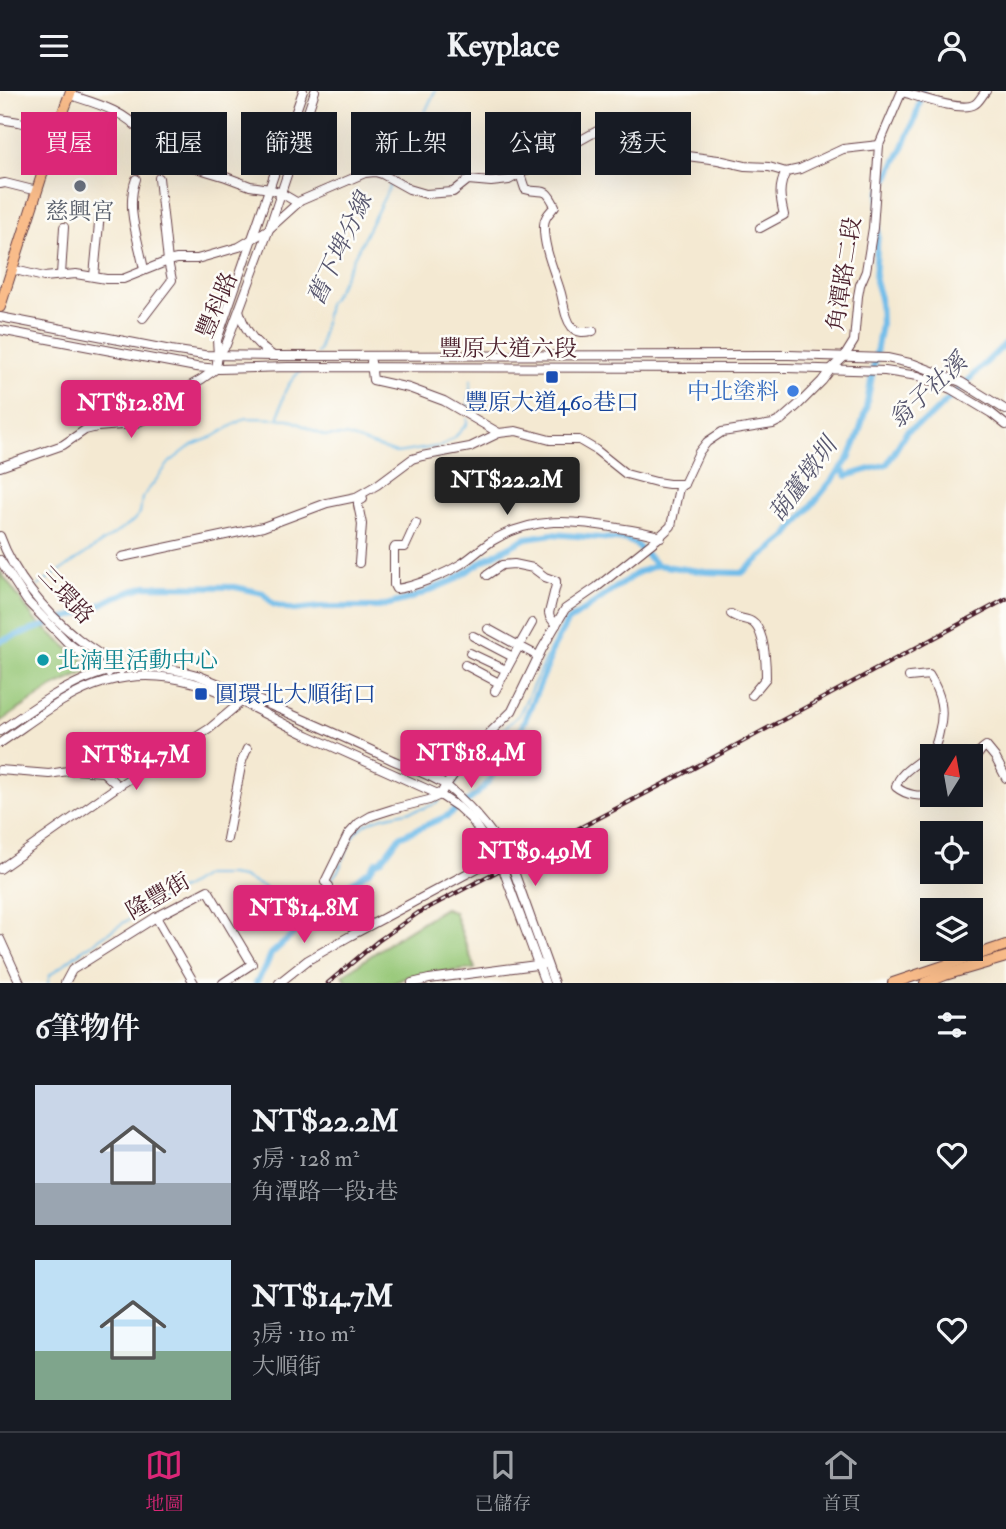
<!DOCTYPE html>
<html lang="zh-TW">
<head>
<meta charset="utf-8">
<style>
	:root { --surface:#171b24; --page:#242831; --text:#f1f3f6; --muted:#9ea1a6; --line:#363941; --accent:#db2777 }
	body { margin:0; font-family:"IM FELL Double Pica","Noto Serif TC",serif; background:var(--page); color:var(--text); height:100vh; display:flex; flex-direction:column; font-size:26px; white-space:nowrap }
	* { box-sizing:border-box; margin:0 }
	p { font-size:23px; color:var(--muted) }
	.icon { flex:none; width:38px; height:38px; fill:none; stroke:currentColor; stroke-width:2; stroke-linecap:round; stroke-linejoin:round }
	.map { position:relative; height:892px; overflow:hidden }
	.side { display:flex; flex-direction:column; background:var(--surface); flex:1 }
	.side>* { flex:none }
	.banner { position:absolute; left:21px; top:21px; width:964px; height:63px; display:flex; gap:14px }
	.needle { width:46px; rotate:11deg }
	.buttons { position:absolute; left:920px; top:653px; display:grid; gap:14px }
	.buttons a { display:grid; place-items:center; width:63px; height:63px; border-radius:0px; background:var(--surface); box-shadow:0 7px 28px #0002; font-size:35px }
	.price { position:absolute; translate:-50% -60px; padding:0 16px; border-radius:7px; background:var(--accent); color:#fff; font-size:23px; line-height:46px; filter:drop-shadow(0 2px 4px #0008) }
	.price::after { content:''; position:absolute; left:50%; top:42px; width:21px; height:16px; margin-left:-10px; background:inherit; clip-path:polygon(0 0,100% 0,50% 100%) }
	.price.selected { background:#222; color:#fff }
	ul { padding:0; list-style:none }
	li { display:flex; align-items:center; gap:21px; height:175px; padding:0 35px }
	li span { display:grid; place-items:center; flex:none; width:196px; height:140px; border-radius:0px; color:#555 }
	li>.icon { margin-inline-start:auto }
	span .icon { width:84px; height:84px; fill:#fffc; stroke-width:1 }
	li b { font-size:30px }
	h2 { display:flex; justify-content:space-between; align-items:center; height:84px; padding:0 35px; font-size:30px }
	.pill { padding:0 24px; border-radius:0px; background:var(--surface); box-shadow:0 7px 28px #0002; font-size:24px; line-height:63px }
	.pill.selected { background:var(--accent); color:#fff }
	header { display:flex; justify-content:space-between; align-items:center; height:91px; padding:0 35px; background:var(--surface); font-size:32px; font-weight:700 }
	.tabs { display:flex; justify-content:space-around; align-items:center; height:98px; border-top:2px solid var(--line); background:var(--surface); font-size:19px; color:var(--muted) }
	.tabs a { display:grid; justify-items:center; gap:4px }
	.tabs .selected { color:var(--accent) }
	.map>svg:first-child { display:block }
	.green { fill:#96c777; stroke:#707351; stroke-width:2 }
	.lines { fill:none; stroke-linecap:round; stroke-linejoin:round }
	.stream { stroke:#6fbce9; stroke-width:2 }
	.canal { stroke:#6fbce9; stroke-width:6 }
	.minor-casing { stroke:#643d44; stroke-width:10 }
	.major-casing { stroke:#643d44; stroke-width:12 }
	.minor { stroke:#fff; stroke-width:8 }
	.major { stroke:#f9bc8a; stroke-width:10 }
	.rail-casing { stroke:#4a1f2b; stroke-width:4.5 }
	.rail { stroke:#fdfcf7; stroke-width:2; stroke-dasharray:5; stroke-linecap:butt }
	.worship-dot { fill:#6b7280; stroke:#fdfcf7; stroke-width:2.5 }
	.transit-dot { fill:#1a4fb4; stroke:#fdfcf7; stroke-width:2.5 }
	.shop-dot { fill:#3f7fe0; stroke:#fdfcf7; stroke-width:2.5 }
	.culture-dot { fill:#0f9aa8; stroke:#fdfcf7; stroke-width:2.5 }
	.labels { text-anchor:middle; dominant-baseline:central; stroke-width:5; stroke-linejoin:round; paint-order:stroke }
	.worship-label { font-size:23px; fill:#5b616d; stroke:#fdfcf7 }
	.street-label { font-size:23px; fill:#4a1f2b; stroke:#fdfcf7 }
	.shop-label { font-size:23px; fill:#366cbe; stroke:#fdfcf7; text-anchor:end }
	.transit-label { font-size:23px; fill:#164399; stroke:#fdfcf7 }
	.culture-label { font-size:23px; fill:#0d838f; stroke:#fdfcf7; text-anchor:start }
	.water-label { font-size:24px; font-style:italic; fill:#57566e; stroke:#fdfcf7 }
</style>
</head>
<body>
<header><svg class="icon" aria-label="menu" viewBox="0 0 24 24"><path d="M4 6h16M4 12h16M4 18h16"/></svg>Keyplace<svg class="icon" aria-label="person" viewBox="0 0 24 24"><circle cx="12" cy="8" r="4"/><path d="M4 21q1-7 8-7t8 7"/></svg></header>
<div class="map">
<svg width="1006" height="892" viewBox="0 0 1006 892">
	<rect width="100%" height="100%" fill="#fdfcf7"/>
	<filter id="ink" filterUnits="userSpaceOnUse"><feTurbulence type="fractalNoise" baseFrequency=".0143" numOctaves="2"/><feDisplacementMap in="SourceGraphic" scale="14" xChannelSelector="R" yChannelSelector="G"/><feConvolveMatrix kernelMatrix="1 2 1 2 8 2 1 2 1" color-interpolation-filters="sRGB"/></filter>
	<filter id="wash" filterUnits="userSpaceOnUse"><feTurbulence type="fractalNoise" baseFrequency=".00686" numOctaves="4" result="noise"/><feDisplacementMap in="SourceGraphic" scale="28" xChannelSelector="R" yChannelSelector="G"/><feGaussianBlur stdDeviation="1.57" result="paint"/><feColorMatrix in="noise" values="0 0 0 0 0 0 0 0 0 0 0 0 0 0 0 0 0 1.4 0 .05"/><feComposite in="paint" operator="in"/></filter>
	<g filter="url(#wash)">
		<rect width="100%" height="100%" fill="#f4e9d2"/>
		<g class="green">
			<path d="M0,480L35,529L87,573L88,580L53,596L0,631Z"/>
			<path d="M445,817L454,821L475,878L409,885L394,892H348L343,884L399,845Z"/>
		</g>
		<g class="lines">
			<g class="stream">
				<path d="M395,85L435,0"/>
				<path d="M317,262L319,260L328,213L339,196L391,93"/>
				<path d="M468,319L471,289"/>
				<path d="M279,326C283,303 284,296 301,279"/>
				<path d="M38,495L132,431L140,422L142,407L170,371L192,354L213,346L245,327L289,328L325,345H346L396,362L441,355L455,346L467,333V328"/>
				<path d="M454,696L465,677L476,663L519,624L546,567L550,563"/>
				<path d="M329,792C332,787 336,783 339,778C346,766 348,750 358,739C380,719 416,725 440,710"/>
				<path d="M48,892L50,884L81,860L120,834L161,808L184,797L205,784H229L242,786L274,801L286,802H310L325,795"/>
			</g>
			<g class="canal">
				<path d="M841,378L847,385L887,373L907,340L929,327L1006,252"/>
				<path d="M0,550L90,519L115,506L146,495L235,496L263,502L273,513L294,519L321,516H379L412,507L454,489L486,468L526,447L552,443L626,449L635,453L657,474"/>
				<path d="M256,892L266,875L271,863L348,795L370,779L376,771L382,769L399,746L447,725L476,704L489,690L521,638L550,569V563L567,531L637,482L657,474L706,481L742,482L786,446L841,378L849,367L857,348L866,318L881,234L880,207L875,190L880,102L903,56L916,25L922,0"/>
			</g>
		</g>
	</g>
	<g filter="url(#ink)">
		<g class="lines">
			<defs>
				<g id="minor">
					<path d="M902,1C917,5 962,22 975,13C979,11 982,4 986,0"/>
					<path d="M70,4C94,12 126,20 142,42C148,50 148,59 156,65L226,86L250,95L270,98L281,102L298,112"/>
					<path d="M0,28L19,31L56,40"/>
					<path d="M520,83L525,98C544,104 544,93 555,115C550,121 544,126 544,134C543,156 554,179 560,199C564,211 564,226 572,236C578,243 585,241 593,240"/>
					<path d="M136,88C125,118 139,149 144,179"/>
					<path d="M0,93L5,92L37,100"/>
					<path d="M760,137L784,124C780,107 778,96 786,81"/>
					<path d="M11,178L44,186L76,183L106,188H123L168,170L177,168H197L239,156L269,138L300,110L365,82L375,81L382,83L409,98L426,103L453,101L468,89L491,91L509,89L606,35L615,33L650,50L664,62L718,69L745,75L769,76L786,81L800,78L843,58L879,54"/>
					<path d="M61,184L64,136"/>
					<path d="M94,185L100,122"/>
					<path d="M239,219C244,239 255,253 272,264"/>
					<path d="M0,226L171,259L204,264L274,265L789,264L887,267L914,273L961,291L1006,319"/>
					<path d="M143,227L172,189L168,170L159,87"/>
					<path d="M0,239L196,276L219,278L288,276L787,277L885,280L918,285L951,298L991,322L1006,334"/>
					<path d="M218,264L226,254L269,138L315,0"/>
					<path d="M371,271L373,289L409,297L444,310L499,342"/>
					<path d="M0,376L63,354L85,339L97,336L134,333L143,329L159,314L174,304L202,288L216,278L218,264L217,249L303,0"/>
					<path d="M416,432L405,456H395L394,458V494L396,498C414,496 445,483 461,473C472,466 481,457 492,450C533,425 573,429 618,437C633,439 647,441 661,446"/>
					<path d="M0,445C14,484 44,520 76,546C90,558 107,566 120,580"/>
					<path d="M122,466L263,436L327,412L356,406L377,394L412,368L422,365L470,356L499,342L516,340L550,349H579L596,359L626,383L656,391L669,393H684"/>
					<path d="M0,469L27,510L68,552L108,582"/>
					<path d="M359,472L362,433L358,414V411L363,408L362,404"/>
					<path d="M487,484L502,474L514,473L533,477L545,486L556,490V494L549,522L550,526L556,534"/>
					<path d="M731,523C739,529 746,527 752,531C765,539 766,574 766,587L752,604"/>
					<path d="M488,538L519,555L532,532"/>
					<path d="M473,545L513,566"/>
					<path d="M470,562L506,579"/>
					<path d="M465,574L499,592"/>
					<path d="M909,586L929,584C941,603 945,620 939,641C938,646 936,653 934,657C923,671 900,678 896,696C906,704 920,707 933,702"/>
					<path d="M495,600L519,555L538,565"/>
					<path d="M0,640C68,593 111,560 197,584C262,610 327,638 390,668C405,675 436,686 448,696C474,718 497,745 512,775L554,892"/>
					<path d="M0,652C33,630 66,602 105,591C183,568 242,614 309,645C353,665 397,685 440,704L458,716L472,729L497,767L503,778L545,892"/>
					<path d="M971,673L982,658L986,655L995,666L1006,687"/>
					<path d="M0,679L49,683L74,679L103,681L118,695"/>
					<path d="M227,748L242,670L247,658"/>
					<path d="M0,778L118,695L209,638L241,611L242,607"/>
					<path d="M329,795L325,791L348,744L359,732L371,725L393,718L429,709L440,704L446,694L471,660L512,620L542,558L565,518L597,496L657,448L671,435L679,397L684,393L699,361L707,351L722,341L773,333L781,329L799,313L822,290L831,278L844,266L854,250L858,205L860,194L866,180L873,137L879,54L902,0"/>
					<path d="M156,826L194,892"/>
					<path d="M0,848L20,892"/>
					<path d="M65,892L72,879L156,826L208,799L252,873L223,892"/>
					<path d="M279,892L308,869L350,845L500,765"/>
					<path d="M412,892L429,888L544,873"/>
				</g>
				<g id="major">
					<path d="M0,216L56,40L71,0"/>
					<path d="M893,892L1006,854"/>
					<path d="M925,892L945,884L1006,866"/>
				</g>
			</defs>
			<use href="#minor" class="minor-casing"/>
			<use href="#major" class="major-casing"/>
			<use href="#minor" class="minor"/>
			<use href="#major" class="major"/>
			<defs>
				<path id="rail" d="M328,892L378,850L418,822L707,670L1006,508"/>
			</defs>
			<use href="#rail" class="rail-casing"/>
			<use href="#rail" class="rail"/>
		</g>
	</g>
	<circle class="worship-dot" cx="80" cy="95" r="7"/>
	<g class="transit-dot">
		<rect x="545" y="279" width="14" height="14" rx="3.5"/>
		<rect x="194" y="596" width="14" height="14" rx="3.5"/>
	</g>
	<circle class="shop-dot" cx="793" cy="300" r="7"/>
	<circle class="culture-dot" cx="43" cy="569" r="7"/>
	<g class="labels">
		<g class="worship-label">
			<text x="80" y="120">慈興宮</text>
		</g>
		<g class="street-label">
			<text transform="translate(844 183) rotate(-81)">角潭路二段</text>
			<text transform="translate(217 214) rotate(-67)">豐科路</text>
			<text x="508" y="257">豐原大道六段</text>
			<text transform="translate(66 504) rotate(47)">三環路</text>
			<text transform="translate(158 805) rotate(-30)">隆豐街</text>
		</g>
		<g class="shop-label">
			<text x="779" y="300">中北塗料</text>
		</g>
		<g class="transit-label">
			<text x="552" y="311">豐原大道460巷口</text>
			<text x="215" y="603" text-anchor="start">圓環北大順街口</text>
		</g>
		<g class="culture-label">
			<text x="57" y="569">北湳里活動中心</text>
		</g>
		<g class="water-label">
			<text transform="translate(340 158) rotate(-65)">舊下埤分線</text>
			<text transform="translate(928 300) rotate(-43)">翁子社溪</text>
			<text transform="translate(803 389) rotate(-54)">葫蘆墩圳</text>
		</g>
	</g>
</svg>
<div class="buttons">
<a><svg class="needle" viewBox="-14 -14 28 28"><path d="M0-13l5 13h-10z" fill="#e53935"/><path d="M0 13l5-13h-10z" fill="#9ea1a6"/></svg></a>
<a><svg class="icon" aria-label="locate" viewBox="0 0 24 24"><circle cx="12" cy="12" r="6"/><path d="M12 2v4M12 18v4M2 12h4M18 12h4"/></svg></a>
<a><svg class="icon" aria-label="layers" viewBox="0 0 24 24"><path d="M12 4l9 5-9 5-9-5zM3 14l9 5 9-5"/></svg></a>
</div>
<b class="price" style="left:131px;top:349px">NT$12.8M</b>
<b class="price selected" style="left:507px;top:426px">NT$22.2M</b>
<b class="price" style="left:471px;top:699px">NT$18.4M</b>
<b class="price" style="left:136px;top:701px">NT$14.7M</b>
<b class="price" style="left:535px;top:797px">NT$9.49M</b>
<b class="price" style="left:304px;top:854px">NT$14.8M</b>
<div class="banner">
<a class="pill selected">買屋</a>
<a class="pill">租屋</a>
<a class="pill">篩選</a>
<a class="pill">新上架</a>
<a class="pill">公寓</a>
<a class="pill">透天</a>
</div>
</div>
<section class="side">
<h2>6筆物件<svg class="icon" aria-label="filters" viewBox="0 0 24 24"><path d="M4 7h16M4 17h16"/><circle cx="9" cy="7" r="2"/><circle cx="15" cy="17" r="2"/></svg></h2>
<ul>
<li><span style="background:linear-gradient(#c9d6e8 70%,#9aa5b1 0)"><svg class="icon" aria-label="home" viewBox="0 0 24 24"><path d="M3 11l9-7 9 7M6 9v11h12V9"/></svg></span><div><b>NT$22.2M</b><p>5房 · 128 m²</p><p>角潭路一段1巷</p></div><svg class="icon" aria-label="heart" viewBox="0 0 24 24"><path d="M12 20l-8-8c-3-5 5-10 8-4 3-6 11-1 8 4z"/></svg></li>
<li><span style="background:linear-gradient(#bfe0f5 65%,#7fa58c 0)"><svg class="icon" aria-label="home" viewBox="0 0 24 24"><path d="M3 11l9-7 9 7M6 9v11h12V9"/></svg></span><div><b>NT$14.7M</b><p>3房 · 110 m²</p><p>大順街</p></div><svg class="icon" aria-label="heart" viewBox="0 0 24 24"><path d="M12 20l-8-8c-3-5 5-10 8-4 3-6 11-1 8 4z"/></svg></li>
</ul>
</section>
<nav class="tabs">
<a class="selected"><svg class="icon" aria-label="map" viewBox="0 0 24 24"><path d="M3 6l6-2 6 2 6-2v14l-6 2-6-2-6 2zM9 4v14M15 6v14"/></svg>地圖</a>
<a><svg class="icon" aria-label="saved" viewBox="0 0 24 24"><path d="M7 4h10v16l-5-4-5 4z"/></svg>已儲存</a>
<a><svg class="icon" aria-label="home" viewBox="0 0 24 24"><path d="M3 11l9-7 9 7M6 9v11h12V9"/></svg>首頁</a>
</nav>
</body>
</html>
